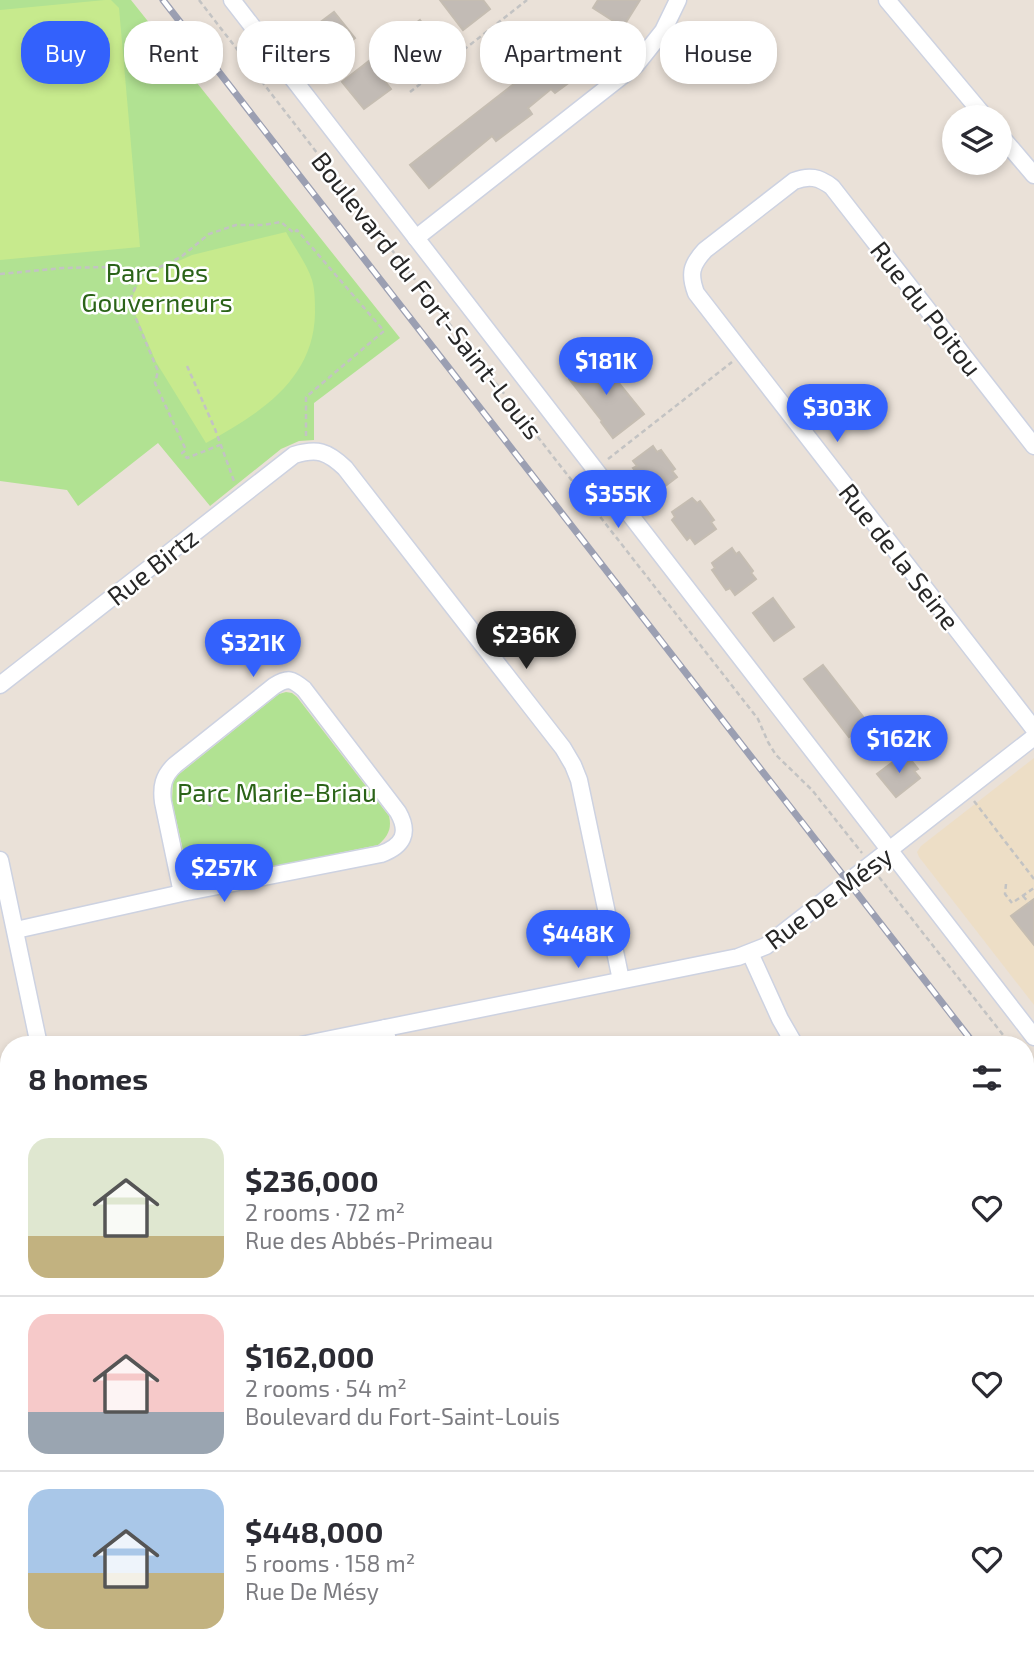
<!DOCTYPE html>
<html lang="en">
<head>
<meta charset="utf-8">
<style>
	:root { --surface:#fff; --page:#f2f2f3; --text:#2b2b33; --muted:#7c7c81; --line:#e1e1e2; --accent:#3361fc }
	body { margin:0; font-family:"Exo 2",sans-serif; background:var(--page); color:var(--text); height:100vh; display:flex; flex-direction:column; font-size:26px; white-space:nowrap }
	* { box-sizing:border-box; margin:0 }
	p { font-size:23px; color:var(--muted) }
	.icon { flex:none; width:38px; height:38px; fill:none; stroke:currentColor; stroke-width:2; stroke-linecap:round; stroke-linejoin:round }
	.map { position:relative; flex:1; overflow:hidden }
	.drawer { position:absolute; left:0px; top:1036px; width:1034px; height:625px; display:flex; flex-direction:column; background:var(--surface); border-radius:28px 28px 0 0; box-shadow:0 4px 10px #0003 }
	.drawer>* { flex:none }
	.hud { position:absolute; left:21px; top:21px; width:992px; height:63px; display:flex; gap:14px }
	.fabs { position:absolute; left:942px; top:105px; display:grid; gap:14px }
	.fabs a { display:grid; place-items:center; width:70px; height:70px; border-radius:50%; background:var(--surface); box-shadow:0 4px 10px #0003; font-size:35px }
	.price { position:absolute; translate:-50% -60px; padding:0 16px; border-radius:24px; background:var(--accent); color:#fff; font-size:23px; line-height:46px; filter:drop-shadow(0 2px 4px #0008) }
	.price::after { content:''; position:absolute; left:50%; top:42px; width:21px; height:16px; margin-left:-10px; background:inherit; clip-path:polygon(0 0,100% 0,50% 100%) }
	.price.active { background:#222; color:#fff }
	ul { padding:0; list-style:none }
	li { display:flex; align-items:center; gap:21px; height:175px; padding:0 28px }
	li+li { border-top:2px solid var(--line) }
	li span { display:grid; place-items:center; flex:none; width:196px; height:140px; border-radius:21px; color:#555 }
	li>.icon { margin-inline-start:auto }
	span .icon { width:84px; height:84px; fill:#fffc; stroke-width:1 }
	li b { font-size:30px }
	h2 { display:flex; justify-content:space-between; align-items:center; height:84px; padding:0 28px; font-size:30px }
	.tag { padding:0 24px; border-radius:28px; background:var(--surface); box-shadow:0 4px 10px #0003; font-size:24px; line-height:63px }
	.tag.active { background:var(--accent); color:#fff }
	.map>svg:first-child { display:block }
	.education { fill:#eddec6 }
	.green { fill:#b1e292 }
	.pitch { fill:#c7ea8d }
	.building { fill:#c2bbb5; stroke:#c5bdb2; stroke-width:2 }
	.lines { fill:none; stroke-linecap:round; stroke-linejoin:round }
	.minor-casing { stroke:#cdd2e1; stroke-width:19 }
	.path { stroke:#c3c3c3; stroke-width:2.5; stroke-dasharray:5 3.5; stroke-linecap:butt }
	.minor { stroke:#fff; stroke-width:16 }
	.rail-casing { stroke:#9b9fb2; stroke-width:7 }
	.rail { stroke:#fff; stroke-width:4.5; stroke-dasharray:13; stroke-linecap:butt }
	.labels { text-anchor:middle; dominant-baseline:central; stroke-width:5; stroke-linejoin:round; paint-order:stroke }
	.park-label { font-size:26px; fill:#2b6318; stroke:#fff }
	.street-label { font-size:26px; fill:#272727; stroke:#fff }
</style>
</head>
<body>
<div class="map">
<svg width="1034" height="1660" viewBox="0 0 1034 1660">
	<rect width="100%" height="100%" fill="#eae1d8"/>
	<path class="education" d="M1034,758V1005L919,857L917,852L921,846Z"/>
	<g class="green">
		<path d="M0,0H131L400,338L314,403V440L299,441L281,449L210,506L158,443L78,506L67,490L0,481Z"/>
		<path d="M286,692L292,693L297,697L389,816C392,829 388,836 378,845L202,881C193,880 190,877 187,868L172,801L173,782L178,775L279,694Z"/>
	</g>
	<g class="pitch">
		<path d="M105,0H111L119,8L140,247L0,260V10Z"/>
		<path d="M286,232C294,247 307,264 312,280C315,290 315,302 315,313C314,380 259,414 206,443L156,362L130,302L141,278L192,255Z"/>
	</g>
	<g class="building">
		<path d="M440,0H483L490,9L463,30Z"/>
		<path d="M598,0H640L623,27L593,8Z"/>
		<path d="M334,12L355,38L327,60L306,33Z"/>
		<path d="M420,20L441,48L414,69L393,41Z"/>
		<path d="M568,34L589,61L582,65L586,70L555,93L551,89L528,108L532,114L496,141L492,136L429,188L410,165L528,73L524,68Z"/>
		<path d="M369,61L391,89L364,109L342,82Z"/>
		<path d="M597,356L644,414L613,438L601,422L602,421L569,379Z"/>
		<path d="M653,446L657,452L661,450L675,469L672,471L677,477L656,493L651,486L648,488L633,468L637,466L633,461Z"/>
		<path d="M692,498L697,503L700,501L714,520L711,522L716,529L695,544L690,537L687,540L672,520L675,517L672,512Z"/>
		<path d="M732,548L736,554L739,552L753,571L751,573L756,579L735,595L730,588L726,590L712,570L715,568L712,563Z"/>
		<path d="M773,598L794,627L774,641L753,613Z"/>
		<path d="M823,665L868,723L849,737L804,679Z"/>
		<path d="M902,755L908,762L911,760L918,769L914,771L920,778L896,797L877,774Z"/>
		<path d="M1034,899V945L1011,916Z"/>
	</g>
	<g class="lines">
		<defs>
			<g id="minor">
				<path d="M232,0L1034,1037"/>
				<path d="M887,0L985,117"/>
				<path d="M999,134L1034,175"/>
				<path d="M416,238L636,65L663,31L678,0"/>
				<path d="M1034,446L832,187C819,177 809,175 794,181L705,250C691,265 689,274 696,293L1034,729"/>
				<path d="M0,685L294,455C317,448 327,451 345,468L563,748L573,765L579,780L621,980"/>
				<path d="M0,860L39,1045"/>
				<path d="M16,930L182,893L381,854C403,846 410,833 398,812L304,689C292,679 288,677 274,686L175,765C163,776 161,787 163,802L182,893"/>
				<path d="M750,953L780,1019L795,1045"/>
				<path d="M385,1028L389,1045"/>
				<path d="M301,1045L738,957L766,946L1034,737"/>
				<path d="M0,1105L9,1103"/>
				<path d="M0,1278L9,1276"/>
				<path d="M1026,1343L1034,1354"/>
				<path d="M0,1451L9,1449"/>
				<path d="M1026,1580L1034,1579"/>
				<path d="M0,1625L9,1623"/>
				<path d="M569,1652L574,1660"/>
				<path d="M763,1652L765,1660"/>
			</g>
		</defs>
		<use href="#minor" class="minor-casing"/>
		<g class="path">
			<path d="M199,0L395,254L758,719L768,742L776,755L812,790L862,853"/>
			<path d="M410,92L527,0"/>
			<path d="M135,270V288L129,302L158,371L155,383L186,450L182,453L187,458L220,445"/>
			<path d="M0,274L63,268L111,267L145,274L181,257L209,234L236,225H263L281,222L294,233L297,230L384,331L306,397V437"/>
			<path d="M187,366L215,429L234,481"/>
			<path d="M608,459L732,362"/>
			<path d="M177,789L214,807"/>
			<path d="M974,801L1034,879"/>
			<path d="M879,877L1011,1045"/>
			<path d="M1006,884L1005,894L1012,903"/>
			<path d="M1023,896L1029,903"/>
			<path d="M1015,901L1034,888"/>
			<path d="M1026,1063L1034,1074"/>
		</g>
		<use href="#minor" class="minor"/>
		<defs>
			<g id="rail">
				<path d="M163,0L975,1045"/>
				<path d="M1026,1110L1034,1121"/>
			</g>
		</defs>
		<use href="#rail" class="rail-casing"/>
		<use href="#rail" class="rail"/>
	</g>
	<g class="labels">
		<g class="park-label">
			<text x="157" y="271">Parc Des<tspan x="157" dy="30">Gouverneurs</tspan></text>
			<text x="277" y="791">Parc Marie-Briau</text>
		</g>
		<g class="street-label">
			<text transform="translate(428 295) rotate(52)">Boulevard du Fort-Saint-Louis</text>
			<text transform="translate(927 308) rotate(52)">Rue du Poitou</text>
			<text transform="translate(900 556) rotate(52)">Rue de la Seine</text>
			<text transform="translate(152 566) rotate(-38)">Rue Birtz</text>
			<text transform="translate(828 897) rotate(-37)">Rue De Mésy</text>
		</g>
	</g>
</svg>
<div class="fabs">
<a><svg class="icon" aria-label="layers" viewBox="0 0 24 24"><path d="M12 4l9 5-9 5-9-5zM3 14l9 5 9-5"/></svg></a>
</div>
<b class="price" style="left:606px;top:397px">$181K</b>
<b class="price" style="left:837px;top:444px">$303K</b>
<b class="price" style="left:618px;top:530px">$355K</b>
<b class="price active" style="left:526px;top:671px">$236K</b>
<b class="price" style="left:253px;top:679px">$321K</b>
<b class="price" style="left:899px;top:775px">$162K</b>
<b class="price" style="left:224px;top:904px">$257K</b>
<b class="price" style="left:578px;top:970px">$448K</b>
<div class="hud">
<a class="tag active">Buy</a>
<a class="tag">Rent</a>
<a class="tag">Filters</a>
<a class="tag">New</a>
<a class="tag">Apartment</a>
<a class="tag">House</a>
</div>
<section class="drawer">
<h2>8 homes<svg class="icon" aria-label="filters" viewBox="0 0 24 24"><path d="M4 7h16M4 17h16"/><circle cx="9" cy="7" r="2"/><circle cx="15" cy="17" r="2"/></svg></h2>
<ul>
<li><span style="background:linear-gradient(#dfe7d0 70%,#c2b280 0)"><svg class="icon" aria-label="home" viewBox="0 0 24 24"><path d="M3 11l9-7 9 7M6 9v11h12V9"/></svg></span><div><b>$236,000</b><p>2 rooms · 72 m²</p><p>Rue des Abbés-Primeau</p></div><svg class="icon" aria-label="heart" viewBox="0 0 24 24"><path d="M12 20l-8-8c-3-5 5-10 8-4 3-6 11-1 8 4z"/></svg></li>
<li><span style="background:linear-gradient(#f6c9c9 70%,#9aa5b1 0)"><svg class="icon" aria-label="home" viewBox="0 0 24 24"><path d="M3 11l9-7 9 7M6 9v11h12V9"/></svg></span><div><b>$162,000</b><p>2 rooms · 54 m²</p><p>Boulevard du Fort-Saint-Louis</p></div><svg class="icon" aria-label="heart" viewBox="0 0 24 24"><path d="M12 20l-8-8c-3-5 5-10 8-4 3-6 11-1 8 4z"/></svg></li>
<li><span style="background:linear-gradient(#a9c7e8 60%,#c2b280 0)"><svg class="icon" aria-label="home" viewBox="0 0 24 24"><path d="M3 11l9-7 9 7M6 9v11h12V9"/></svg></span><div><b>$448,000</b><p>5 rooms · 158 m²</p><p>Rue De Mésy</p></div><svg class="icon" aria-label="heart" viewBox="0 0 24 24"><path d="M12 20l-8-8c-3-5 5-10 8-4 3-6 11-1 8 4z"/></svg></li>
</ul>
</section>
</div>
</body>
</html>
